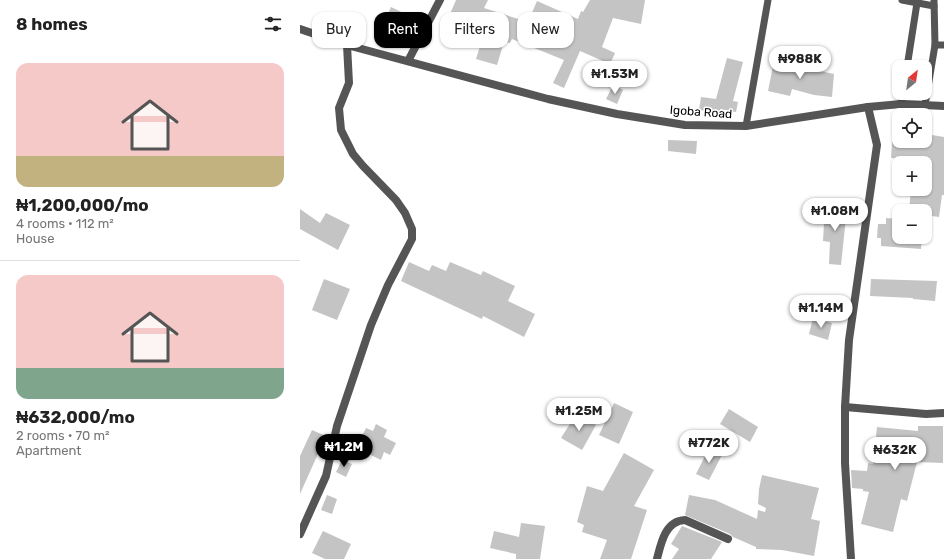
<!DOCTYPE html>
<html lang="en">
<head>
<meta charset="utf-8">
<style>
	:root { --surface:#fff; --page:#f6f6f6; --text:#222; --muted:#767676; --line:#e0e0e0; --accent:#000 }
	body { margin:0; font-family:Rubik,sans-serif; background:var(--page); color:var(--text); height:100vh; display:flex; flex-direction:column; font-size:15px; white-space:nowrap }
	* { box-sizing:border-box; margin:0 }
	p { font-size:13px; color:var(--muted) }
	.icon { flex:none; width:22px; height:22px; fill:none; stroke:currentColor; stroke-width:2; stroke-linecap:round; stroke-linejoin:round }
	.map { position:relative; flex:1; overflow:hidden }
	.side { display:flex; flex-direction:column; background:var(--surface); width:300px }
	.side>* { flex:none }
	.top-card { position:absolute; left:12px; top:12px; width:380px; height:36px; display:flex; gap:8px }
	.needle { width:26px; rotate:29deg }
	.buttons { position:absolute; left:592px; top:60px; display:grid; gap:8px }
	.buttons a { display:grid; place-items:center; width:40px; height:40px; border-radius:8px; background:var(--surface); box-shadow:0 1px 3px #0004; font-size:20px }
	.price { position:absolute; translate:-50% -34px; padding:0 9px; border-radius:14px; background:#fff; color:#222; font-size:13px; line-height:26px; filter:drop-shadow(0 1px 2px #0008) }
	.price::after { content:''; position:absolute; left:50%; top:24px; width:12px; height:9px; margin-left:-6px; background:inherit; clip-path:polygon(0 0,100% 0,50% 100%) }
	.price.selected { background:var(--accent); color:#fff }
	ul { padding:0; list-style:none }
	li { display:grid; align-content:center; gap:8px; height:212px; padding:0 16px }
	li+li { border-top:1px solid var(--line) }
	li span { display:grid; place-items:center; height:124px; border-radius:12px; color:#555 }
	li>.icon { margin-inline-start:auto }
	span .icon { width:72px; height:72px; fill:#fffc; stroke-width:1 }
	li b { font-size:17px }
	h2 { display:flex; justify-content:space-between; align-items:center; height:48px; padding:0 16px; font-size:17px }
	.tag { padding:0 14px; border-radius:12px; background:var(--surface); box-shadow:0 1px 3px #0004; font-size:14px; line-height:36px }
	.tag.selected { background:var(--accent); color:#fff }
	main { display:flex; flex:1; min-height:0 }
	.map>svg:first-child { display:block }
	.building { fill:#c4c4c4 }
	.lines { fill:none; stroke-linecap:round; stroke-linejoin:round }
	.service { stroke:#555; stroke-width:7 }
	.minor { stroke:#555; stroke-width:8 }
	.tertiary { stroke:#555; stroke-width:8 }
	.labels { text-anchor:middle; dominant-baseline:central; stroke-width:3; stroke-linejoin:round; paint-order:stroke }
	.street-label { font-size:12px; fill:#000; stroke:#fff }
</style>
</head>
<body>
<main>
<section class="side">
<h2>8 homes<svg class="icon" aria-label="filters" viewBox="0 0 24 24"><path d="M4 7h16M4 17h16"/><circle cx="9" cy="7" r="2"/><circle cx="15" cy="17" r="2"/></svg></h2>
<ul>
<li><span style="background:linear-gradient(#f6c9c9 75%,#c2b280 0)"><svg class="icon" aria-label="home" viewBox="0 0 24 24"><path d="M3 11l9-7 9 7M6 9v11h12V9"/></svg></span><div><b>₦1,200,000/mo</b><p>4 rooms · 112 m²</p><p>House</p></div></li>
<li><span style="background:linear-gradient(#f6c9c9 75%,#7fa58c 0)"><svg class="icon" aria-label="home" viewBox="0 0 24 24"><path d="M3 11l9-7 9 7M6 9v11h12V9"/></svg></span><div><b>₦632,000/mo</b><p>2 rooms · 70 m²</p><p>Apartment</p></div></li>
</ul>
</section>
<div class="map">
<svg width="644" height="559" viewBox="0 0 644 559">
	<rect width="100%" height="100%" fill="#fff"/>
	<g class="building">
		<path d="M156,0H188L184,8L228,22L237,1L278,19L281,11L283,12L290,0H345L341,24L313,18L302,47L315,53L310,64L280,51L264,88L253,83L264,60L212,39L210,43L204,42L197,65L176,59L185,30L150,14Z"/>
		<path d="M91,7L116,19L106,42L80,30Z"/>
		<path d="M427,58L443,62L433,101L438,102L436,112L420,109V113L399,110L401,97L416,99Z"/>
		<path d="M474,61L534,74L532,97L514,95L492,89L490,96L468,91Z"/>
		<path d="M313,85L323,90L317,104L306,99Z"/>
		<path d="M626,134L644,137V195H642L639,217L625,215V211H609L611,189H625V161L591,158L592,142L624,145Z"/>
		<path d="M368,140L397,141L396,154L368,151Z"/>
		<path d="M525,206L547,208L541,265L529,264L530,242L523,241Z"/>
		<path d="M0,209L20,223L26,213L50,225L38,250L0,229Z"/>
		<path d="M586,218L599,219V237H622L621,249L581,246V238H577L578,224H586Z"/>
		<path d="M109,262L129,271L132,265L146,271L150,262L181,275L183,271L215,286L208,301L235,314L224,337L183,316L182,319L101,281Z"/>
		<path d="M24,279L50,289L37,320L12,310Z"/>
		<path d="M571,279L637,281L635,301L613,299V298L570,296Z"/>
		<path d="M513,318L532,323L528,340L509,334Z"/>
		<path d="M314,403L333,412L319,444L299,435Z"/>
		<path d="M429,409L458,427L450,442L420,424Z"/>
		<path d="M276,414L296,425L282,450L261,438Z"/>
		<path d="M76,424L87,430L84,437L96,443L90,455L84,452L81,460L63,451L67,443L60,440L66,428L73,431Z"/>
		<path d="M618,426H643V463L617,462L607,501L601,499L593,532L561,524L569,492L563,491V489L552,488L551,470L567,471L568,463L573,464L577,427L618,431Z"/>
		<path d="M12,430L26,436L0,494V456Z"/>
		<path d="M409,448L422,455L409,480L396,474Z"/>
		<path d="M324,453L354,470L334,506L347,510L331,559H300L307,540L282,532L284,525L277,522L287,486L303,491Z"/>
		<path d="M42,460L52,464L46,477L36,472Z"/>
		<path d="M462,475L519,488L511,519L520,521L514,556L482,550L456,549V547L433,537L430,534L385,515L389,495L415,500L457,519L458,510L465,512L466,508L458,504L459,489Z"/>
		<path d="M27,495L37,499L32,514L21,510Z"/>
		<path d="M221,523L245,526L240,559H216V554L190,548L194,531L219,537Z"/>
		<path d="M382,526L422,542L411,559H372L379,549L371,544Z"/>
		<path d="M23,531L51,544L44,559H25L12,553Z"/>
	</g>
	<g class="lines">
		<g class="service">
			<path d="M602,0L634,6"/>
			<path d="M635,45H644"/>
			<path d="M607,67L617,3"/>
			<path d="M601,104L603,93"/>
			<path d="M625,105L635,45L634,0"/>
			<path d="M446,126L468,0"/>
		</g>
		<g class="minor">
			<path d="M108,61L140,0"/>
			<path d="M545,407L626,414L644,413"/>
			<path d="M0,534L26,476L37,426L71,325L88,285L112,239V229L105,213L96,200L63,166L53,154L41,130L39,108L49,83L47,45"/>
			<path d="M357,559C361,543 365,521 385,520L428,539"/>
			<path d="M551,559L545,463V407L549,340L577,145L568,107"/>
		</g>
		<path class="tertiary" d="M0,29L47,45L248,99L317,114L385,125L446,126L568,107L601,104L644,106"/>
	</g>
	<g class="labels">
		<g class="street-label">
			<text transform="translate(401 112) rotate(4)">Igoba Road</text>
		</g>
	</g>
</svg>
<div class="buttons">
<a><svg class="needle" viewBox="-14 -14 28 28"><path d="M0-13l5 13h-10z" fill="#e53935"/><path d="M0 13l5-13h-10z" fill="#767676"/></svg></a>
<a><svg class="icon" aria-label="locate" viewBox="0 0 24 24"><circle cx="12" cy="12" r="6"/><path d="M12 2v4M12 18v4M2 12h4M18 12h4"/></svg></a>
<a>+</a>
<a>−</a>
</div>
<b class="price" style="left:500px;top:80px">₦988K</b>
<b class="price" style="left:315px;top:95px">₦1.53M</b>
<b class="price" style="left:535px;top:232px">₦1.08M</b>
<b class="price" style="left:521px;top:329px">₦1.14M</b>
<b class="price" style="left:279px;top:432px">₦1.25M</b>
<b class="price" style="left:409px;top:464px">₦772K</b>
<b class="price selected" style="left:44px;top:468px">₦1.2M</b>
<b class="price" style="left:595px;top:471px">₦632K</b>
<div class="top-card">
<a class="tag">Buy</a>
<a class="tag selected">Rent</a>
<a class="tag">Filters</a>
<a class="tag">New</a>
</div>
</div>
</main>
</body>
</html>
